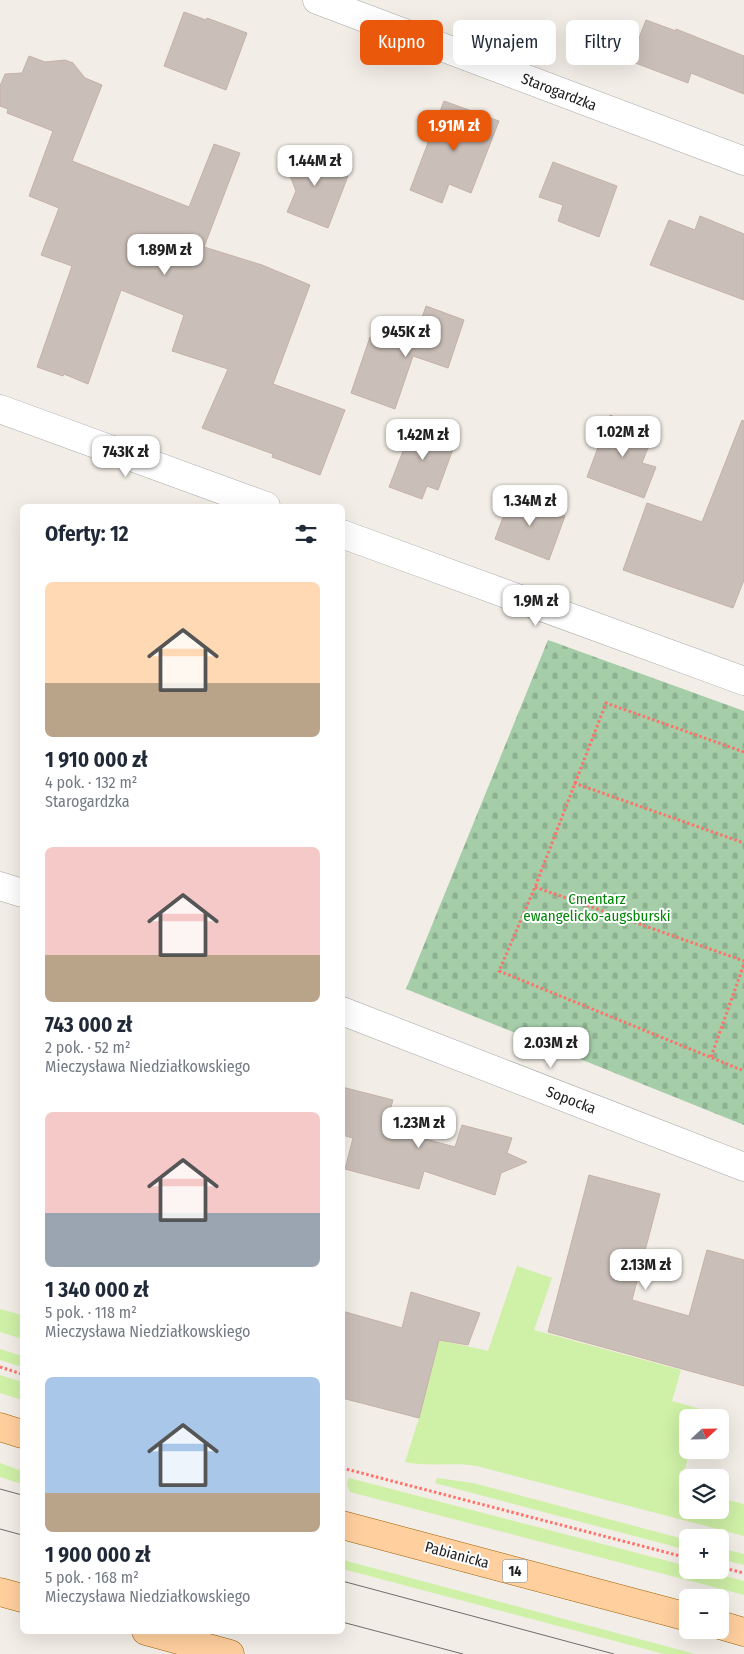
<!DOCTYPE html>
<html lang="pl">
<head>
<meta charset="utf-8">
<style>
	:root { --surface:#fff; --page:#f2f2f3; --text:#1f2937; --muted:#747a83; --accent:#ea580c }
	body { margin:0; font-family:"Fira Sans Condensed",sans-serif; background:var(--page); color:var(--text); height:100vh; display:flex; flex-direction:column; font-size:19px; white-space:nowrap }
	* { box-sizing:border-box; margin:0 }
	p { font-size:16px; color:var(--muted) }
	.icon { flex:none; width:28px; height:28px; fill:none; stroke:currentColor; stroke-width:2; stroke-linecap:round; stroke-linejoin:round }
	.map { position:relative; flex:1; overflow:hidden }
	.side { position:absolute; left:20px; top:504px; width:325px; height:1130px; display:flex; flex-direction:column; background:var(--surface); border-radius:8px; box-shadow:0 5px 20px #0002 }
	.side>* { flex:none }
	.top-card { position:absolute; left:360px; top:20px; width:309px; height:45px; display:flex; gap:10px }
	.needle { width:32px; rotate:68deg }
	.controls { position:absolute; left:679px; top:1409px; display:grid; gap:10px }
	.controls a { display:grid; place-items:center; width:50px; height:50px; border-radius:8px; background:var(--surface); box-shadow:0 5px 20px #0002; font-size:25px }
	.price { position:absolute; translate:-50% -42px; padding:0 11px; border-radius:10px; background:#fff; color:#222; font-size:16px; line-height:32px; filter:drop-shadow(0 1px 2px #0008) }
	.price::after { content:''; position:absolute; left:50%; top:30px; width:15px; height:11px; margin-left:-8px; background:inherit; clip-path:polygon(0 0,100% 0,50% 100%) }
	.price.current { background:var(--accent); color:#fff }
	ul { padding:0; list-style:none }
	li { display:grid; align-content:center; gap:10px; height:265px; padding:0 25px }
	li span { display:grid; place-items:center; height:155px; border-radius:8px; color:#555 }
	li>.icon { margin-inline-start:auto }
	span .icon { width:90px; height:90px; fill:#fffc; stroke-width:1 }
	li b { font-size:21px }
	h2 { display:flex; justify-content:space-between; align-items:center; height:60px; padding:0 25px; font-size:21px }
	.tag { padding:0 18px; border-radius:8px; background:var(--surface); box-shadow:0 5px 20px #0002; font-size:18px; line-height:45px }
	.tag.current { background:var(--accent); color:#fff }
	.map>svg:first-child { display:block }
	.grass { fill:#cff0a7 }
	.cemetery { fill:url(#cemetery-stones) }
	.building { fill:#cabfb8; stroke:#c5b2a6 }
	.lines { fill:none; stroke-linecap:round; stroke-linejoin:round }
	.street-casing { stroke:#a7a7a7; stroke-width:29 }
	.primary-casing { stroke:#9d6000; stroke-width:29 }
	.path { stroke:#ff716a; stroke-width:3; stroke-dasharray:2.5 2.5; stroke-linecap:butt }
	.street { stroke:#fff; stroke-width:28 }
	.primary { stroke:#ffcf9e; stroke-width:28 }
	.tram { stroke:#6e6e6e; stroke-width:1 }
	.labels { text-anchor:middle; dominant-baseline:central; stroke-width:4; stroke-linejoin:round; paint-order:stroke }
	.shield { fill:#fff; stroke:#636363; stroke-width:1 }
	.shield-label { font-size:14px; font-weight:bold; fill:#202020 }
	.street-label { font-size:15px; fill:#202020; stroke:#fff }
	.park-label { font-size:15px; fill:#018605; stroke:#fff }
</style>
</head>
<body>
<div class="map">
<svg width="744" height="1654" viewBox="0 0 744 1654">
	<defs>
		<pattern id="cemetery-stones" width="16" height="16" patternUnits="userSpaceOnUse" patternTransform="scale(1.25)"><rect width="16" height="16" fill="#a4cda8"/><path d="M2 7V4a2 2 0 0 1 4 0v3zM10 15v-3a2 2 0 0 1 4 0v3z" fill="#8db090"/></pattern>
	</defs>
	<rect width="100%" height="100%" fill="#f2ede6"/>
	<g class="grass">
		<path d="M517,1266L552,1278L534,1330L681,1370L672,1401L700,1409L698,1417L688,1418V1450H690L680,1487L687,1489L688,1510H720V1498L744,1504V1536L477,1466C453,1462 428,1467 405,1462L419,1418L439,1340L488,1351Z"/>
		<path d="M0,1309L22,1315V1339L0,1332Z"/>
		<path d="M0,1349L22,1356V1367L0,1360Z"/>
		<path d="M0,1375L22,1382V1400L0,1393Z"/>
		<path d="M0,1463L22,1471V1484L0,1477Z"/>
		<path d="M349,1478L687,1566L688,1570H702L744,1581V1595L350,1492L347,1485Z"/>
		<path d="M437,1478L473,1483L687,1540V1550L435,1483Z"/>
		<path d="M720,1548L744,1554V1565L720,1559Z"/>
		<path d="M343,1560L695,1654H664L343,1569Z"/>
	</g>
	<path class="cemetery" d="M548,640L744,711V1125L406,989Z"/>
	<g class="building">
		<path d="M184,12L206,20L207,18L247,33L226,90L164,66Z"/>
		<path d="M646,20L676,31V29L744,56V94L691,73L688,83L630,61Z"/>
		<path d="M29,56L45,62L65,60L73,63L85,78L102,85L72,161L189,207L214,144L240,153L204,247L262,265L310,285L273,384L345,410L320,475L272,457L273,454L202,428L228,369L172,351L184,315L121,290L88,384L64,374L63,376L37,367L72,266L41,255L59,208L29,196L53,131L7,113L8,109L0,106V86L5,74L22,73Z"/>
		<path d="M444,101L499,121L471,193L449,184L442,203L410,190Z"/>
		<path d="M296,147L336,163L333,169L348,176L328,228L287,212L296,191L287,168Z"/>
		<path d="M553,162L617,186L599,237L558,221L563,205L539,197Z"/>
		<path d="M700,216L744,234V300L650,265L669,220L695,230Z"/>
		<path d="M426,306L464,320L448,368L413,356L395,409L351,393L370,337L410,352Z"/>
		<path d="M610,415L654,433L642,463L656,467L644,498L587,477Z"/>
		<path d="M742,420L744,421V580L733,608L623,570L647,503L702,522Z"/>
		<path d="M414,423L457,438L438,490L427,486L422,499L389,487Z"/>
		<path d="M512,493L565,516L549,560L495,539Z"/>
		<path d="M342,1087L393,1100L385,1128L455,1147L462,1125L512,1138L507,1153L527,1162L501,1173L495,1195L424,1171L419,1189L345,1169L353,1138L342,1135Z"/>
		<path d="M589,1175L660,1194L632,1300L689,1316L707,1250L744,1260V1386L548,1332Z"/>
		<path d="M411,1292L480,1313L468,1345L439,1340L419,1418L342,1398V1311L402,1328Z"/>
	</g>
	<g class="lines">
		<defs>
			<g id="street">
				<path d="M317,0L744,161"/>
				<path d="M0,409L266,506"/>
				<path d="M342,534L744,681"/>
				<path d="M0,886L22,893"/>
				<path d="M342,1011L744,1167"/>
			</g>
			<g id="primary">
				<path d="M0,1427L22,1434"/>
				<path d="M342,1525L688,1617"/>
				<path d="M0,1592L22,1598"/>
				<path d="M720,1625L744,1632"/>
				<path d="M146,1631L230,1654"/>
			</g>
		</defs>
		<use href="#street" class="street-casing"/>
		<use href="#primary" class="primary-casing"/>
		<g class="path">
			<path d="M744,752L606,703L535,887L499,971L744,1071"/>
			<path d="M574,783L744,843"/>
			<path d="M535,887L744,961"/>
			<path d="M711,1057L744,964"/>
			<path d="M0,1367L22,1374"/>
			<path d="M342,1468L688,1558"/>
			<path d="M720,1567L744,1573"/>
		</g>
		<use href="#street" class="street"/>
		<use href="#primary" class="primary"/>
		<g class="tram">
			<path d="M0,1489L22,1495"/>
			<path d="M0,1529L22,1535"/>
			<path d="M342,1581L614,1654"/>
			<path d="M342,1622L463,1654"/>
		</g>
	</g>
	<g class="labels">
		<rect class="shield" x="502.5" y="1559.5" width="25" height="23" rx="4"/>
		<g class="shield-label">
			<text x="515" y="1571">14</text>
		</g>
		<g class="street-label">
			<text transform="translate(559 92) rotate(21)">Starogardzka</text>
			<text transform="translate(571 1100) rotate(21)">Sopocka</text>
			<text transform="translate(457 1555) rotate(15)">Pabianicka</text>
		</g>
		<g class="park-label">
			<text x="597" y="899">Cmentarz<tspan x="597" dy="17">ewangelicko-augsburski</tspan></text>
		</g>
	</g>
</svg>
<div class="controls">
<a><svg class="needle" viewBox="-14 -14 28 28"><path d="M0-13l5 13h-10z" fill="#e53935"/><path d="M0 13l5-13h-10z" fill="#747a83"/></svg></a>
<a><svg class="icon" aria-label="layers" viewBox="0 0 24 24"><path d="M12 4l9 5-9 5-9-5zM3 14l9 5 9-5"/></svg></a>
<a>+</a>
<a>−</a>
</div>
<b class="price current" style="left:454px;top:152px">1.91M zł</b>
<b class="price" style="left:315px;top:187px">1.44M zł</b>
<b class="price" style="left:165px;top:276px">1.89M zł</b>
<b class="price" style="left:406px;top:358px">945K zł</b>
<b class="price" style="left:623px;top:458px">1.02M zł</b>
<b class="price" style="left:423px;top:461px">1.42M zł</b>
<b class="price" style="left:126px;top:478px">743K zł</b>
<b class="price" style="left:530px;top:527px">1.34M zł</b>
<b class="price" style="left:536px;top:627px">1.9M zł</b>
<b class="price" style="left:551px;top:1069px">2.03M zł</b>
<b class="price" style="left:419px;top:1149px">1.23M zł</b>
<b class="price" style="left:646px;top:1291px">2.13M zł</b>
<div class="top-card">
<a class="tag current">Kupno</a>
<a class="tag">Wynajem</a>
<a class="tag">Filtry</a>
</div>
<section class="side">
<h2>Oferty: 12<svg class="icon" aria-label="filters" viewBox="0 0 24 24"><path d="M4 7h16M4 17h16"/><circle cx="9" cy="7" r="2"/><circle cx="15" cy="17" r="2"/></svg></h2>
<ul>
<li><span style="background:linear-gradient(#ffd9b3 65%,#b9a48a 0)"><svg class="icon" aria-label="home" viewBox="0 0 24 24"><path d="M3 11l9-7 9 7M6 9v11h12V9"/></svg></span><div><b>1 910 000 zł</b><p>4 pok. · 132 m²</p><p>Starogardzka</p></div></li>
<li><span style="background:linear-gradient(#f6c9c9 70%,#b9a48a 0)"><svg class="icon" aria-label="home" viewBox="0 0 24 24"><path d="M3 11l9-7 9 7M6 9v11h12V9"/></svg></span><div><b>743 000 zł</b><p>2 pok. · 52 m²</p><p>Mieczysława Niedziałkowskiego</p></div></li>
<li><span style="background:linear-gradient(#f6c9c9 65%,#9aa5b1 0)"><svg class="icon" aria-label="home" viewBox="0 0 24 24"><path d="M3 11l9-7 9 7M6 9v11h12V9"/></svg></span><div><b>1 340 000 zł</b><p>5 pok. · 118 m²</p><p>Mieczysława Niedziałkowskiego</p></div></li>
<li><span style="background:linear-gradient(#a9c7e8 75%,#b9a48a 0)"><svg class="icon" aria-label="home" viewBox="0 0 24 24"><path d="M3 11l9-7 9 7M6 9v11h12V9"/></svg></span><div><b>1 900 000 zł</b><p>5 pok. · 168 m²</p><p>Mieczysława Niedziałkowskiego</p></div></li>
</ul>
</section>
</div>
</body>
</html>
